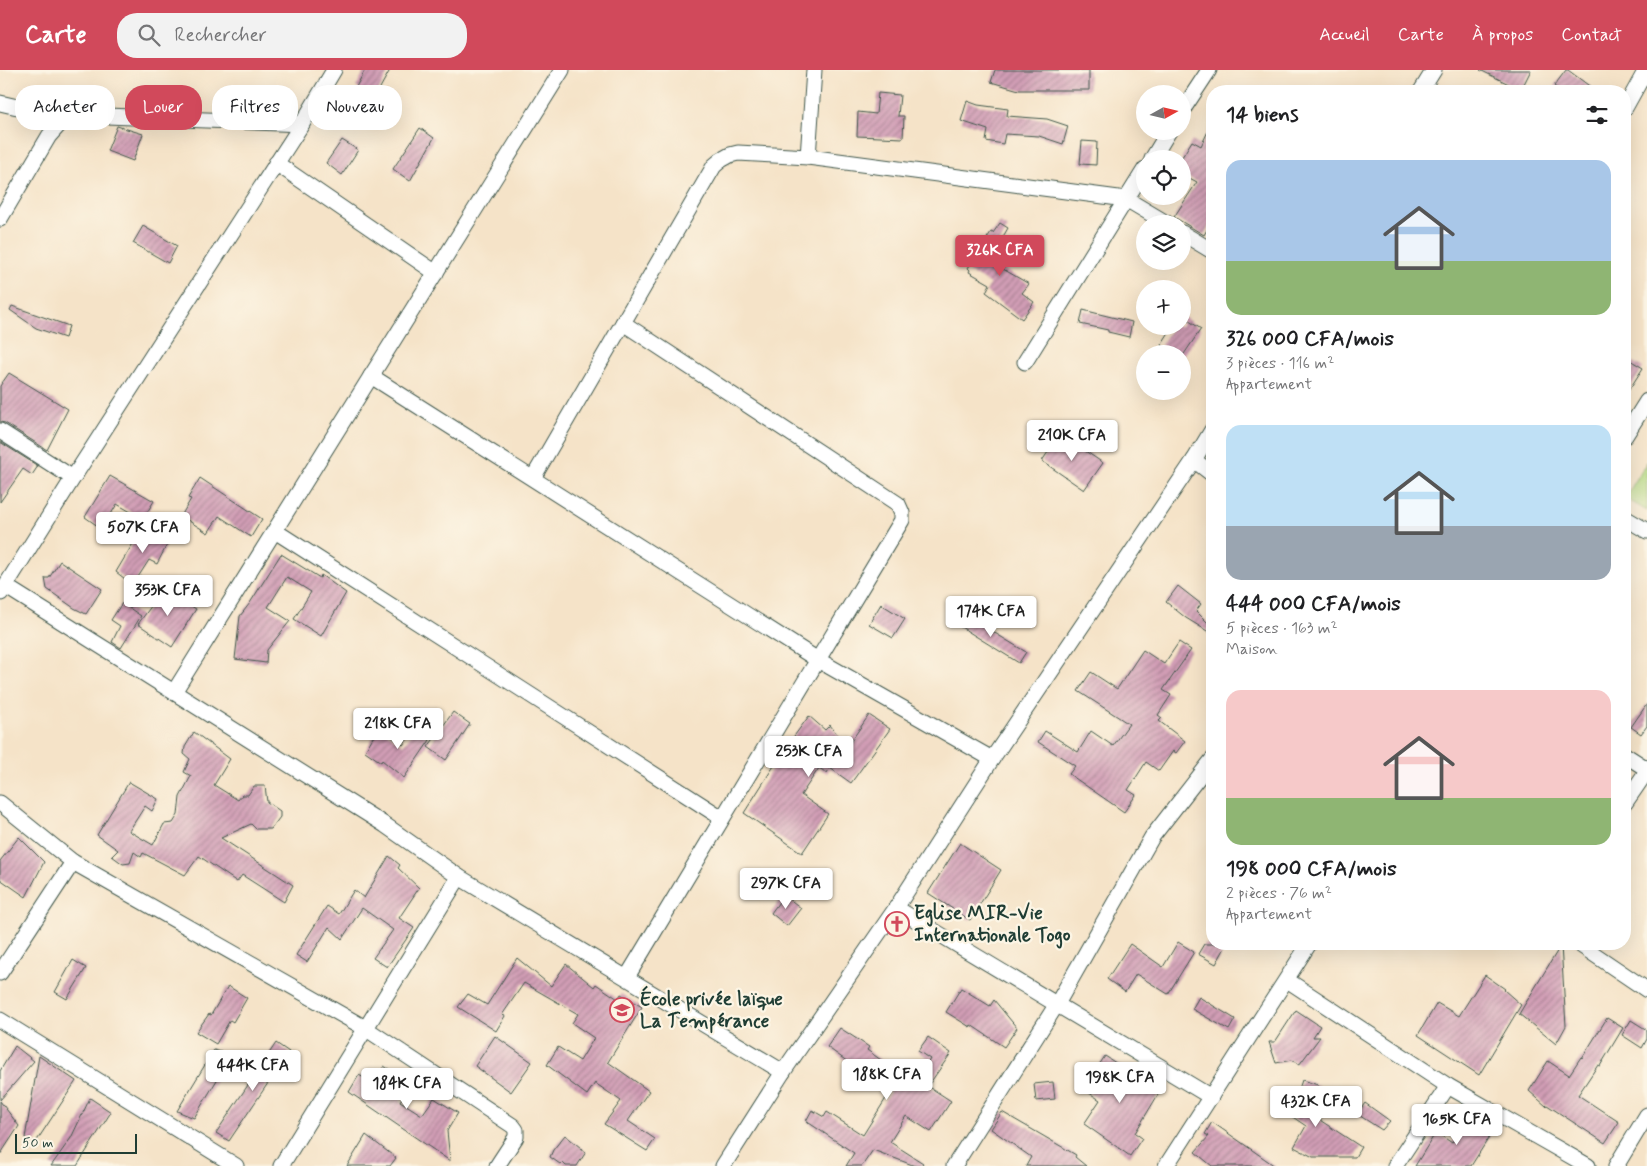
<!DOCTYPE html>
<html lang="fr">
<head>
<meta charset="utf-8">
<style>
	:root { --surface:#fff; --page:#f2f2f2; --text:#202124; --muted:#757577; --accent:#d1495b }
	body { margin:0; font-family:Mynerve,sans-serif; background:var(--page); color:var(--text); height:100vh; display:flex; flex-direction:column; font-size:19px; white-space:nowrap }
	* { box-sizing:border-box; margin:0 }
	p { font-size:16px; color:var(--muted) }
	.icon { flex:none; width:28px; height:28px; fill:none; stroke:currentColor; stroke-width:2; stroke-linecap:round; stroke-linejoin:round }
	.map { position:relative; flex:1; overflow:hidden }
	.drawer { position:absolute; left:1206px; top:15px; width:425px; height:865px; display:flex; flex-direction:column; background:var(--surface); border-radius:20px; box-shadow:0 5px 20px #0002 }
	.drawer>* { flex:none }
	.top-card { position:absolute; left:15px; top:15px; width:475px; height:45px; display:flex; gap:10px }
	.needle { width:32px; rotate:82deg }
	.buttons { position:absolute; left:1136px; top:15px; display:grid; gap:10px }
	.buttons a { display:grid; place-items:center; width:55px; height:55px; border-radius:50%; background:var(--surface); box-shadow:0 5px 20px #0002; font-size:25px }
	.scale { position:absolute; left:15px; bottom:12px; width:122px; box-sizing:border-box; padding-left:5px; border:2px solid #1f3d34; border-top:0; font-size:14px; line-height:18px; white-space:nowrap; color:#1f3d34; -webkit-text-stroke:4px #fcf5e5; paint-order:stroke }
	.price { position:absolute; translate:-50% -42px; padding:0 11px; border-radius:5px; background:#fff; color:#222; font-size:16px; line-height:32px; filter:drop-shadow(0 1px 2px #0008) }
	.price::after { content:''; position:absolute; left:50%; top:30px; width:15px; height:11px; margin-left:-8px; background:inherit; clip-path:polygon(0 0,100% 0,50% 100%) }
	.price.on { background:var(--accent); color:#fff }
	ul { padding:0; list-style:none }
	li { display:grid; align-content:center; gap:10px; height:265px; padding:0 20px }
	li span { display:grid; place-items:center; height:155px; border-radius:15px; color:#555 }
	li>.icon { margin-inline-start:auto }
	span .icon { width:90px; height:90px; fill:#fffc; stroke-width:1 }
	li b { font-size:21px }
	h2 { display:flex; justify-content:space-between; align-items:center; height:60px; padding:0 20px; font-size:21px }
	.tag { padding:0 18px; border-radius:20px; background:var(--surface); box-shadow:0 5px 20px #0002; font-size:18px; line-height:45px }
	.tag.on { background:var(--accent); color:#fff }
	header { display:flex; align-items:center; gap:30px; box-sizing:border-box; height:70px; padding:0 25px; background:var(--accent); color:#fff }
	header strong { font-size:24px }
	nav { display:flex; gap:28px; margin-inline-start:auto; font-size:18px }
	.search { width:350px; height:45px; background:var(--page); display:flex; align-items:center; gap:12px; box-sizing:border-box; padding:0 18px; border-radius:20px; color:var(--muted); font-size:19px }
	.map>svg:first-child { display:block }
	.pitch { fill:#b4d982; stroke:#6a8b5b }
	.building { fill:url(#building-hatch) }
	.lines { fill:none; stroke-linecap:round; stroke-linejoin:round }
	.minor-casing { stroke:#3f564a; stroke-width:17 }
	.minor { stroke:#fff; stroke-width:15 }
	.labels { text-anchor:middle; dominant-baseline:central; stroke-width:4.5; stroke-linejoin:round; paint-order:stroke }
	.poi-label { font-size:19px; font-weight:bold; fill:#1f3d34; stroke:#fcf5e5; text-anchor:start }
</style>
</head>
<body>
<header>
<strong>Carte</strong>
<div class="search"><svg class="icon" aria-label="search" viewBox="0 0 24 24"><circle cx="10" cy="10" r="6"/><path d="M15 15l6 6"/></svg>Rechercher</div>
<nav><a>Accueil</a><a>Carte</a><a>À propos</a><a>Contact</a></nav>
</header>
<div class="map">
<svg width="1647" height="1096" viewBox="0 0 1647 1096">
	<defs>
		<pattern id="building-hatch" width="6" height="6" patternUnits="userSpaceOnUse" patternTransform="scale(1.25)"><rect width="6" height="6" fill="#d19db5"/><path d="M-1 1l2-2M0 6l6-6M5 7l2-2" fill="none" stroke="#a98194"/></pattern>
	</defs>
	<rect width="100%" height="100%" fill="#fcf5e5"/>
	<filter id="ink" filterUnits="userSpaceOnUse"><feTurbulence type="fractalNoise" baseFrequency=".02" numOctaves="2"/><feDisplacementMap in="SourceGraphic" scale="10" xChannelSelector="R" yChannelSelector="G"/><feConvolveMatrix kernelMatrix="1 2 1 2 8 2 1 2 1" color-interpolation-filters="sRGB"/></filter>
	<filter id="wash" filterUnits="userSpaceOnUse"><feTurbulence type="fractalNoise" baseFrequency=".0096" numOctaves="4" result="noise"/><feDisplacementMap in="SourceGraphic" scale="20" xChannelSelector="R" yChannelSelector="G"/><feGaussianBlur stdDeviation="1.12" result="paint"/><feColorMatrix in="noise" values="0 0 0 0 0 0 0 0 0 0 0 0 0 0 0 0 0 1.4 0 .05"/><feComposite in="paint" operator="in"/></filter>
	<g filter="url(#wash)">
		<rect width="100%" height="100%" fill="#f5e3c8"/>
		<path class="pitch" d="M1647,392V441L1625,428Z"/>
		<g id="blocks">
			<g class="building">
				<path d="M365,0H390L375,27L356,17Z"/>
				<path d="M995,0H1089V20H1019L991,12Z"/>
				<path d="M1480,0H1531L1521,20Z"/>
				<path d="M1566,0H1568L1596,21H1560L1554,16Z"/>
				<path d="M878,23L900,25L898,46H904L903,68L857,66L858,42L876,44Z"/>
				<path d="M967,31L978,35L1008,39L1007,46L1047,49L1068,56L1063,74L1039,66L1005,64L1003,74L986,71L988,60L961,51Z"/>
				<path d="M1212,53V151L1204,165L1174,147L1197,112L1182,104V87L1192,71L1201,76Z"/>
				<path d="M117,56L143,64L133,91L107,81Z"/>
				<path d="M420,58L434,68L410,111L393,99Z"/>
				<path d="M342,70L358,80L342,105L326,93Z"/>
				<path d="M1082,71L1097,72L1096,95L1080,94Z"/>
				<path d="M1000,153L1008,158L989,191L1029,214L1022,223L1034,232L1022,249L986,222L990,214L969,202L970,200L968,198L991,162L993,163Z"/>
				<path d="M143,156L177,176L168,193L133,173Z"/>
				<path d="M12,236L69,256L65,268L36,258L10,240Z"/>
				<path d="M1083,240L1132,252L1129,267L1108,262V260L1080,254Z"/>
				<path d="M1182,246L1201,259L1182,287V284H1175L1161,275L1173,256H1182Z"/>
				<path d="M1625,287L1643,298L1625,326Z"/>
				<path d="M9,303L68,339L47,380L5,353L0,352V316Z"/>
				<path d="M1060,364L1103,393L1084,420L1042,391Z"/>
				<path d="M0,372L38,396L32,405L23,399L0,432Z"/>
				<path d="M110,406L154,431L143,449L117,434L102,459L85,447Z"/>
				<path d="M200,408L262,449L251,467L219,446L208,463L181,446L191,429L188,428Z"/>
				<path d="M144,455L170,469L157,494L149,490L133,515L116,502Z"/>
				<path d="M281,484L320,508L321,505L346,523L321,566L294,549L311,522L287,507L268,537L290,551L267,580L266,593L235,589L240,546L250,533Z"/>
				<path d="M60,491L102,519L86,544L74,538L47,519L45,508H49Z"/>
				<path d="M1178,516L1201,534L1196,541L1212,557V564L1186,548L1166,532Z"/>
				<path d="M166,517L185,528L183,531L196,539L172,577L138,554L155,531L158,530Z"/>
				<path d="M122,533L141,546L121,578L112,572L120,556L111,550Z"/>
				<path d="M881,534L905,549L893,568L869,554Z"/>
				<path d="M962,543L1026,582L1019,593L956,554Z"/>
				<path d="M1179,572L1191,580L1163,620L1171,625L1158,645L1162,648L1159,651L1185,671L1176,683L1173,681L1159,701L1146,692L1128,720L1136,725L1124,742L1069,704L1075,696L1038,672L1045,661L1078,682L1091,661L1113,676L1129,654L1078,621L1091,602L1117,619L1143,580L1164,594Z"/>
				<path d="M1647,634V656L1641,664L1631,657Z"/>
				<path d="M453,642L470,654L446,690L428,677Z"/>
				<path d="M869,645L890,659L851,713L830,698L827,703L819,698L801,725L828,744L802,783L744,743L786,677L809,646L825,660L830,655L847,677Z"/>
				<path d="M379,657L403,675L416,658L430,670L404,708L382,690L381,692L365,681Z"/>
				<path d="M194,662L230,689L214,715L238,730L242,725H248L254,716H265L267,732L280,741V747L271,759H256L251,754L221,768L293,815L284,832L242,805L237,812L199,786L185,805L143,783L141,787L134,782L130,793L123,794L112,786L118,780L97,765L129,712L158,729L152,741L145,736L129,761L153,775L164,754L173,753L178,745L180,727L191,706L184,702L190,689L184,684L185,677Z"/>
				<path d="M19,767L44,792L26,827L0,809V791Z"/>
				<path d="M960,773L1001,800L970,850L928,823Z"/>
				<path d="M389,786L400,795L398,798L419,818L399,848L414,858L387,897L373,888L393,860L362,838L342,869L329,857L307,892L296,885L327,836L339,844L354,820L364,828Z"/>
				<path d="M784,825L801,838L787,856L771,843Z"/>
				<path d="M1178,872L1194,882L1168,924L1136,904L1125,922L1107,909L1130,874L1163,897Z"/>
				<path d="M1204,874H1227L1216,894L1198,884Z"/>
				<path d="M1561,875L1566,956L1556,974L1519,944Z"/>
				<path d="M517,888L551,916L566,894L594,917L596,914L618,929L621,924L642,937L608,992L649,1021L628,1051L655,1069L647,1081L604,1054L621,1031L595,1013L587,1025L547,995L558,977L580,991L594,968L572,953L578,944L524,913L502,945L505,946L496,961L458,937L468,924L487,935Z"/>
				<path d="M73,890L86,898L67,929L55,922Z"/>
				<path d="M1485,905L1505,919L1504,920L1521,935L1479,1005L1418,965L1437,933L1459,946Z"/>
				<path d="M228,916L247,928L233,952L230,950L216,974L196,962L209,944L211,945Z"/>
				<path d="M961,918L990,936L994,930L1017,958L1004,977L971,955L970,957L946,942Z"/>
				<path d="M1199,927L1235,949L1229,960L1192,939Z"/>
				<path d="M1296,940L1320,956L1313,967H1320L1299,995L1292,990L1276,993L1269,972H1275Z"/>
				<path d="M1607,948L1623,958L1600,996L1598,995L1578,1025L1619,1052L1605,1073L1547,1035L1546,1036L1529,1021L1548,991L1569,1005L1581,987L1582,988Z"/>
				<path d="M1631,950L1647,960V969L1642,978L1622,965Z"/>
				<path d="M840,958L869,977L867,980L902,1005L904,1002L916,1012L930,989L918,981L928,967L951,983L928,1016L951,1031L931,1062L906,1046L890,1072L923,1093L921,1096H915L873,1080L862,1096H846L854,1083L806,1051L812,1040L824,1047L827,1042L863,1065L890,1022L827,977Z"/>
				<path d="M495,966L532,992L511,1022L475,996Z"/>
				<path d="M276,973L289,982L229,1071L216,1063Z"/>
				<path d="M15,976L34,991L0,1030V1001Z"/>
				<path d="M214,980L232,985L194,1048L177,1041Z"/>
				<path d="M39,986L76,1011L34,1075L25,1068Z"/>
				<path d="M1105,986L1139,1008L1144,1001L1162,1018L1135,1063L1142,1068L1130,1086L1084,1054L1100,1030L1083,1019Z"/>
				<path d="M384,996L411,1014L400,1031L422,1045L434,1028L458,1043L447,1061L450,1091L349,1022L359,1005L371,1012L376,1004L379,1006Z"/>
				<path d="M1302,1010L1318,1015L1309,1043L1361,1077L1355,1087H1313L1294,1077L1306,1056L1275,1035L1281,1026L1294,1034Z"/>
				<path d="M1053,1012L1055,1029L1036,1031L1034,1014Z"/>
				<path d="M90,1028L111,1042L77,1096H51L71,1068Z"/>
				<path d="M0,1031L19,1056L0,1085Z"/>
				<path d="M1365,1033L1390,1051L1382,1060L1357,1044Z"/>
				<path d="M1002,1042L1076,1085L1075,1087L1086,1096H1026L1031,1087L991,1059Z"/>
				<path d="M1472,1043L1488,1051L1482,1062L1490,1066L1471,1096H1415L1436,1062L1452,1073Z"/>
				<path d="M1212,1052L1275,1096H1212L1195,1082L1209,1066L1205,1064Z"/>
				<path d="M366,1065L396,1088L390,1096H347Z"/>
				<path d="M565,1065L586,1082L577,1096H566L563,1093L560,1094L550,1087L553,1080Z"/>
			</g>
		</g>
	</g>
	<g filter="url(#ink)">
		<use href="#blocks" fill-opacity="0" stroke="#3f564a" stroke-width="1"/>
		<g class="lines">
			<defs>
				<g id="minor">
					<path d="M1421,21L1434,0"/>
					<path d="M0,33L65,48L82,45L302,54"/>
					<path d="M1625,38L1646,0"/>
					<path d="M1182,41L1209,0"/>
					<path d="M808,87L814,0"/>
					<path d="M1152,89L1169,61"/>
					<path d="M276,93L436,203"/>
					<path d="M0,149L49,66L65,48"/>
					<path d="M1182,163L1212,181"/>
					<path d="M623,253L898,434L902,443V450L627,907"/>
					<path d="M1025,292L1145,99"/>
					<path d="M371,306L818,590L992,689"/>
					<path d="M0,361L73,408"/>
					<path d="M1625,366L1647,331"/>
					<path d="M1194,390L1212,404"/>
					<path d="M533,408L714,96L721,90L730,85L738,83L808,87L1126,129L1168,154"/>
					<path d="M1625,448L1647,461"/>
					<path d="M275,461L722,748"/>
					<path d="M5,516L385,755L459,807L783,1002"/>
					<path d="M1,523L73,408L302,54L334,0"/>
					<path d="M174,622L562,0"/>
					<path d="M1625,685L1647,699"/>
					<path d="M0,733L73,792L365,958L513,1056L516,1060V1067L497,1096"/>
					<path d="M1625,733L1647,701"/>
					<path d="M896,838L1211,1027"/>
					<path d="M1579,874L1647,920"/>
					<path d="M0,903L73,792"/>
					<path d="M1287,910L1448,1016L1588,1096"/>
					<path d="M0,950L236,1096"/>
					<path d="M281,1096L459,807"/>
					<path d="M723,1096L783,1002L896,838L992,689L1194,390L1212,360"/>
					<path d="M954,1096L1057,934L1152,767L1212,690"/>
					<path d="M1166,1096L1309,874"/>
					<path d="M1395,1096L1448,1016"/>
					<path d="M1616,1096L1647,1045"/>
				</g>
			</defs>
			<use href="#minor" class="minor-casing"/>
			<use href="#minor" class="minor"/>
		</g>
	</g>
	<defs>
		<symbol id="church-ring" viewBox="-11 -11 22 22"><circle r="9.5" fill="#fcf5e5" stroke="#d1495b" stroke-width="1.5"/><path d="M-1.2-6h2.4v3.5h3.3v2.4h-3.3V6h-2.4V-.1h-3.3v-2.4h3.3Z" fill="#d1495b"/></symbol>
		<symbol id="school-ring" viewBox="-11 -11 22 22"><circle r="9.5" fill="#fcf5e5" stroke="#d1495b" stroke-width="1.5"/><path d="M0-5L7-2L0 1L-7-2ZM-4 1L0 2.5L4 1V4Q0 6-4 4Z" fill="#d1495b"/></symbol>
	</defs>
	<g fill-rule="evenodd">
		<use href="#church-ring" x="883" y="840" width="28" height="28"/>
		<use href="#school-ring" x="608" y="926" width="28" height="28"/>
	</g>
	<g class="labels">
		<g class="poi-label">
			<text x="914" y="843">Eglise MIR-Vie<tspan x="914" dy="22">Internationale Togo</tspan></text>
			<text x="640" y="929">École privée laïque<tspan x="640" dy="22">La Tempérance</tspan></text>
		</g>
	</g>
</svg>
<div class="buttons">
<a><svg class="needle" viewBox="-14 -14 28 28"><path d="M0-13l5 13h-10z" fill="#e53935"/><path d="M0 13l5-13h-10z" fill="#757577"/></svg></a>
<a><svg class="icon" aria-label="locate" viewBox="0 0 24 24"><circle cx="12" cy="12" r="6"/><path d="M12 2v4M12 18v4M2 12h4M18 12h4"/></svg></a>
<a><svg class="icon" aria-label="layers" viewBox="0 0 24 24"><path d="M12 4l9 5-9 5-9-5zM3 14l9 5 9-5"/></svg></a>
<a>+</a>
<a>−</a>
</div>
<div class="scale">50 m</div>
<b class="price on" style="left:1000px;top:207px">326K CFA</b>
<b class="price" style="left:1072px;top:392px">210K CFA</b>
<b class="price" style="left:143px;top:484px">507K CFA</b>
<b class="price" style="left:168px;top:547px">353K CFA</b>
<b class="price" style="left:991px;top:568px">174K CFA</b>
<b class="price" style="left:398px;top:680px">218K CFA</b>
<b class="price" style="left:809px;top:708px">253K CFA</b>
<b class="price" style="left:786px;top:840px">297K CFA</b>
<b class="price" style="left:253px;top:1022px">444K CFA</b>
<b class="price" style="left:887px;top:1031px">188K CFA</b>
<b class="price" style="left:1120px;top:1034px">198K CFA</b>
<b class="price" style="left:407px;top:1040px">184K CFA</b>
<b class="price" style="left:1316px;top:1058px">432K CFA</b>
<b class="price" style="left:1457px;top:1076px">165K CFA</b>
<div class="top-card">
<a class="tag">Acheter</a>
<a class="tag on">Louer</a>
<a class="tag">Filtres</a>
<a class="tag">Nouveau</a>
</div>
<section class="drawer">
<h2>14 biens<svg class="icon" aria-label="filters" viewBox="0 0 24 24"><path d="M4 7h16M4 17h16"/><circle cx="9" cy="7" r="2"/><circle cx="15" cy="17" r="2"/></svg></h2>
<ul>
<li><span style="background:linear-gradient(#a9c7e8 65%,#8fb573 0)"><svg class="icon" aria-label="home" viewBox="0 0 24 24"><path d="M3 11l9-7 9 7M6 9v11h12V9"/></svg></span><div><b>326 000 CFA/mois</b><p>3 pièces · 116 m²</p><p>Appartement</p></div></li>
<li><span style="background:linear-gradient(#bfe0f5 65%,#9aa5b1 0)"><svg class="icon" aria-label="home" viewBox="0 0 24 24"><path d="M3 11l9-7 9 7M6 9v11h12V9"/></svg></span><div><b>444 000 CFA/mois</b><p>5 pièces · 163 m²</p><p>Maison</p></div></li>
<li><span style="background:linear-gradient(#f6c9c9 70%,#8fb573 0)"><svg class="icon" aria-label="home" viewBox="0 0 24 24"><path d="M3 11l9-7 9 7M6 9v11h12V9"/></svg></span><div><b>198 000 CFA/mois</b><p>2 pièces · 76 m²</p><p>Appartement</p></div></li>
</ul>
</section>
</div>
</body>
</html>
